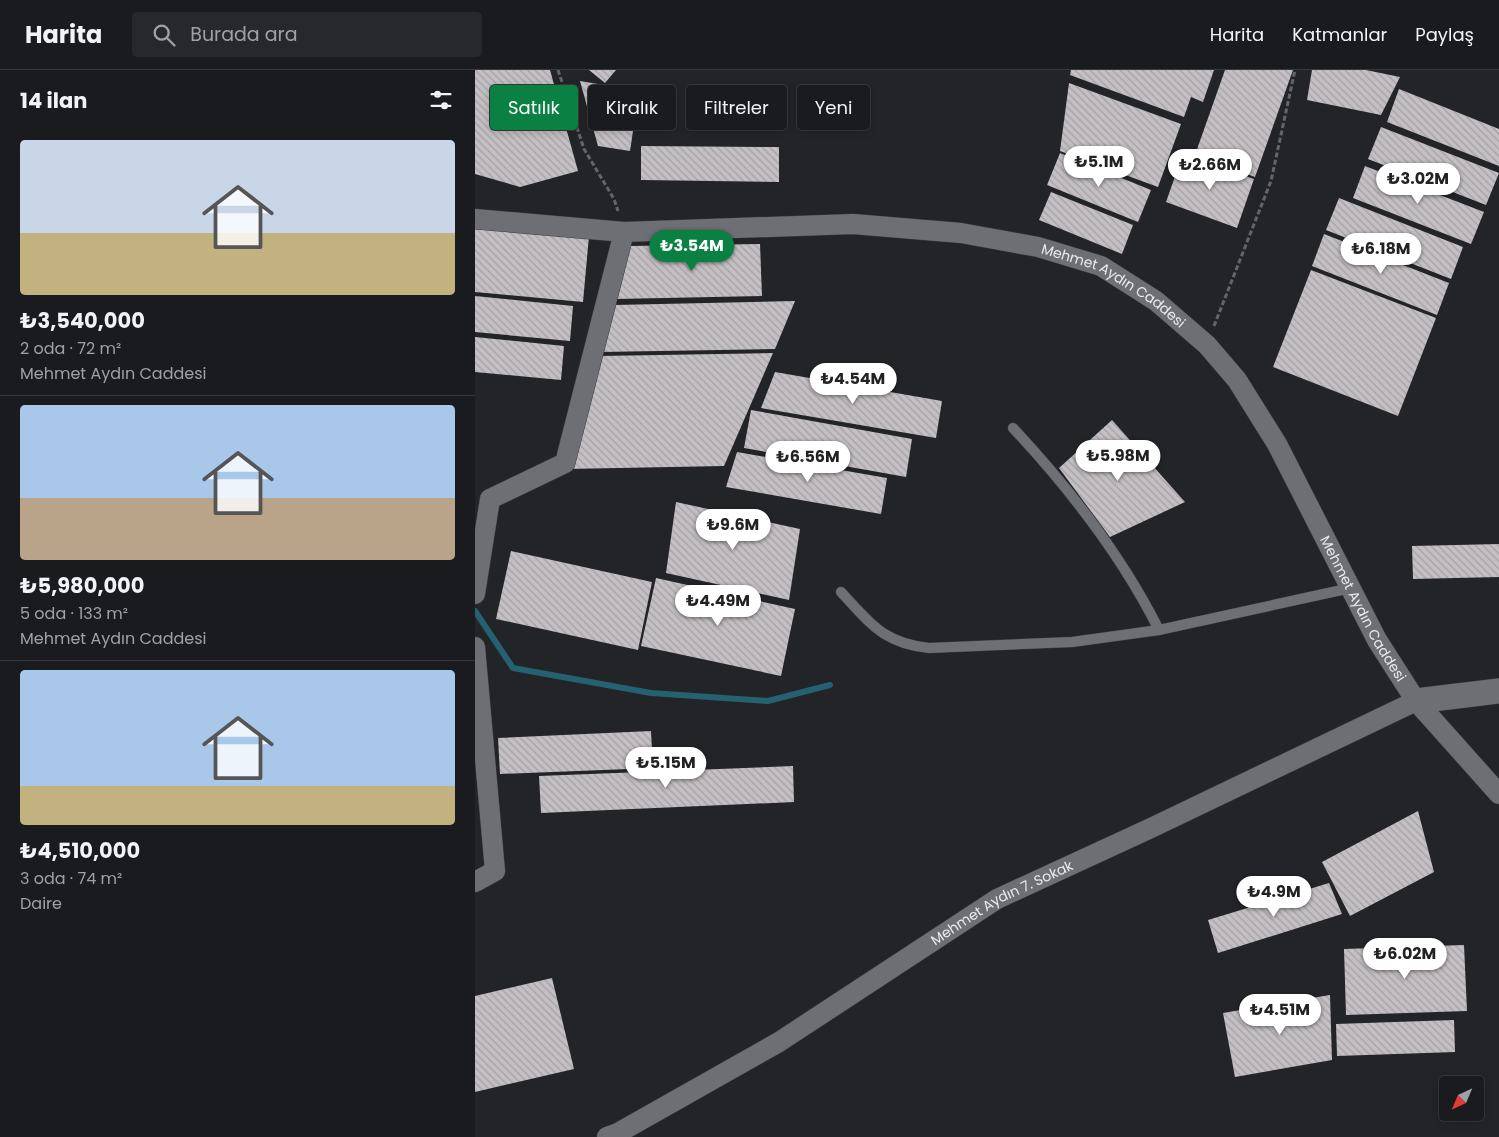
<!DOCTYPE html>
<html lang="tr">
<head>
<meta charset="utf-8">
<style>
	:root { --surface:#1a1b1e; --page:#27282b; --text:#f1f3f6; --muted:#9fa1a4; --line:#38393c; --accent:#0b8043 }
	body { margin:0; font-family:Poppins,sans-serif; background:var(--page); color:var(--text); height:100vh; display:flex; flex-direction:column; font-size:19px; white-space:nowrap }
	* { box-sizing:border-box; margin:0 }
	p { font-size:16px; color:var(--muted) }
	.icon { flex:none; width:28px; height:28px; fill:none; stroke:currentColor; stroke-width:2; stroke-linecap:round; stroke-linejoin:round }
	.map { position:relative; flex:1; overflow:hidden }
	.panel { display:flex; flex-direction:column; background:var(--surface); width:475px }
	.panel>* { flex:none }
	.hud { position:absolute; left:15px; top:15px; width:475px; height:45px; display:flex; gap:10px }
	.needle { width:32px; rotate:224deg }
	.fabs { position:absolute; left:964px; top:1006px; display:grid; gap:10px }
	.fabs a { display:grid; place-items:center; width:45px; height:45px; border-radius:5px; background:var(--surface); box-shadow:0 2px 8px #0003,0 0 0 1px var(--line); font-size:25px }
	.price { position:absolute; translate:-50% -42px; padding:0 11px; border-radius:18px; background:#fff; color:#222; font-size:16px; line-height:32px; filter:drop-shadow(0 1px 2px #0008) }
	.price::after { content:''; position:absolute; left:50%; top:30px; width:15px; height:11px; margin-left:-8px; background:inherit; clip-path:polygon(0 0,100% 0,50% 100%) }
	.price.current { background:var(--accent); color:#fff }
	ul { padding:0; list-style:none }
	li { display:grid; align-content:center; gap:10px; height:265px; padding:0 20px }
	li+li { border-top:1px solid var(--line) }
	li span { display:grid; place-items:center; height:155px; border-radius:5px; color:#555 }
	li>.icon { margin-inline-start:auto }
	span .icon { width:90px; height:90px; fill:#fffc; stroke-width:1 }
	li b { font-size:21px }
	h2 { display:flex; justify-content:space-between; align-items:center; height:60px; padding:0 20px; font-size:21px }
	.chip { padding:0 18px; border-radius:5px; background:var(--surface); box-shadow:0 2px 8px #0003,0 0 0 1px var(--line); font-size:18px; line-height:45px }
	.chip.current { background:var(--accent); color:#fff }
	header { display:flex; align-items:center; gap:30px; box-sizing:border-box; height:70px; padding:0 25px; background:var(--surface); border-bottom:1px solid var(--line) }
	header strong { font-size:24px }
	nav { display:flex; gap:28px; margin-inline-start:auto; font-size:18px }
	.search { width:350px; height:45px; background:var(--page); display:flex; align-items:center; gap:12px; box-sizing:border-box; padding:0 18px; border-radius:5px; color:var(--muted); font-size:19px }
	main { display:flex; flex:1; min-height:0 }
	.map>svg:first-child { display:block }
	.lines { fill:none; stroke-linecap:round; stroke-linejoin:round }
	.stream { stroke:#246171; stroke-width:6 }
	.building { fill:url(#building-back-hatch) }
	.service-casing { stroke:#3d3e41; stroke-width:11 }
	.minor-casing { stroke:#3d3e41; stroke-width:21 }
	.tertiary-casing { stroke:#3d3e41; stroke-width:26 }
	.path { stroke:#646569; stroke-width:3; stroke-dasharray:5 2.5; stroke-linecap:butt }
	.service { stroke:#6d6f74; stroke-width:10 }
	.minor { stroke:#6d6f74; stroke-width:20 }
	.tertiary { stroke:#6d6f74; stroke-width:25 }
	.labels { text-anchor:middle; dominant-baseline:central; stroke-width:5; stroke-linejoin:round; paint-order:stroke }
	.street-label { font-size:14px; fill:#e9eaed; stroke:#191b1e }
</style>
</head>
<body>
<header>
<strong>Harita</strong>
<div class="search"><svg class="icon" aria-label="search" viewBox="0 0 24 24"><circle cx="10" cy="10" r="6"/><path d="M15 15l6 6"/></svg>Burada ara</div>
<nav><a>Harita</a><a>Katmanlar</a><a>Paylaş</a></nav>
</header>
<main>
<section class="panel">
<h2>14 ilan<svg class="icon" aria-label="filters" viewBox="0 0 24 24"><path d="M4 7h16M4 17h16"/><circle cx="9" cy="7" r="2"/><circle cx="15" cy="17" r="2"/></svg></h2>
<ul>
<li><span style="background:linear-gradient(#c9d6e8 60%,#c2b280 0)"><svg class="icon" aria-label="home" viewBox="0 0 24 24"><path d="M3 11l9-7 9 7M6 9v11h12V9"/></svg></span><div><b>₺3,540,000</b><p>2 oda · 72 m²</p><p>Mehmet Aydın Caddesi</p></div></li>
<li><span style="background:linear-gradient(#a9c7e8 60%,#b9a48a 0)"><svg class="icon" aria-label="home" viewBox="0 0 24 24"><path d="M3 11l9-7 9 7M6 9v11h12V9"/></svg></span><div><b>₺5,980,000</b><p>5 oda · 133 m²</p><p>Mehmet Aydın Caddesi</p></div></li>
<li><span style="background:linear-gradient(#a9c7e8 75%,#c2b280 0)"><svg class="icon" aria-label="home" viewBox="0 0 24 24"><path d="M3 11l9-7 9 7M6 9v11h12V9"/></svg></span><div><b>₺4,510,000</b><p>3 oda · 74 m²</p><p>Daire</p></div></li>
</ul>
</section>
<div class="map">
<svg width="1024" height="1067" viewBox="0 0 1024 1067">
	<defs>
		<pattern id="building-back-hatch" width="6" height="6" patternUnits="userSpaceOnUse" patternTransform="scale(1.25)"><rect width="6" height="6" fill="#c3bfc3"/><path d="M-1 5l2 2M0 0l6 6M5-1l2 2" fill="none" stroke="#a4a1a4"/></pattern>
	</defs>
	<rect width="100%" height="100%" fill="#222428"/>
	<g class="lines">
		<path class="stream" d="M0,541L38,598L176,623L293,631L355,615"/>
	</g>
	<g class="building">
		<path d="M0,0H75L103,101L45,117L0,104Z"/>
		<path d="M114,0H141L130,13Z"/>
		<path d="M596,0H739L728,32L716,27L709,47L595,5Z"/>
		<path d="M750,0H818L780,107L720,85Z"/>
		<path d="M837,0H891L925,7L906,45L832,30Z"/>
		<path d="M105,11L164,21L155,81L123,76Z"/>
		<path d="M594,13L706,54L683,117L585,81Z"/>
		<path d="M924,19L1024,59V96L912,52Z"/>
		<path d="M906,57L1024,103L1011,135L893,89Z"/>
		<path d="M166,76L304,77V112L166,110Z"/>
		<path d="M585,83L676,120L663,152L572,115Z"/>
		<path d="M708,84L779,109L762,158L691,132Z"/>
		<path d="M890,96L1009,142L996,174L878,128Z"/>
		<path d="M576,122L658,155L647,184L564,150Z"/>
		<path d="M864,128L988,177L976,209L851,160Z"/>
		<path d="M0,155L114,166L108,232L0,222Z"/>
		<path d="M849,164L974,213L962,245L837,196Z"/>
		<path d="M285,174L287,226L140,229L155,176Z"/>
		<path d="M836,200L961,248L923,346L798,297Z"/>
		<path d="M0,226L98,236L95,271L0,262Z"/>
		<path d="M320,231L300,279L125,282L139,235Z"/>
		<path d="M0,267L89,276L86,310L0,302Z"/>
		<path d="M298,283L249,396L91,399L124,286Z"/>
		<path d="M300,302L467,331L461,368L286,338Z"/>
		<path d="M276,340L437,369L431,407L269,378Z"/>
		<path d="M637,350L710,432L635,467L584,398Z"/>
		<path d="M262,382L412,408L406,444L251,417Z"/>
		<path d="M201,432L325,459L314,530L191,503Z"/>
		<path d="M1024,474V507L938,509L937,476Z"/>
		<path d="M36,481L177,512L163,580L21,549Z"/>
		<path d="M181,508L320,539L306,606L166,576Z"/>
		<path d="M176,661L178,698L25,704L23,668Z"/>
		<path d="M318,696L319,732L66,743L64,706Z"/>
		<path d="M943,741L959,802L875,846L847,792Z"/>
		<path d="M854,813L867,844L743,883L733,850Z"/>
		<path d="M989,875L992,941L871,945L869,879Z"/>
		<path d="M77,908L99,999L0,1022V926Z"/>
		<path d="M855,925L857,990L760,1007L748,943Z"/>
		<path d="M979,950L980,982L862,986L861,954Z"/>
	</g>
	<g class="lines">
		<defs>
			<g id="service">
				<path d="M538,358C594,418 647,486 684,560"/>
				<path d="M366,522C396,554 408,573 454,578L597,572L684,560L876,518"/>
			</g>
			<g id="minor">
				<path id="s1" d="M0,149L149,162L378,154L486,163L563,177L626,196L681,231L732,275L762,310L802,374L902,570L941,631L1024,724"/>
				<path d="M0,524L15,429L90,393L149,162"/>
				<path d="M0,577L20,801L0,812"/>
				<path id="s2" d="M132,1067L143,1063L304,972L522,829L676,758L941,631"/>
			</g>
			<path id="tertiary" d="M941,631L1024,621"/>
		</defs>
		<use href="#service" class="service-casing"/>
		<use href="#minor" class="minor-casing"/>
		<use href="#tertiary" class="tertiary-casing"/>
		<g class="path">
			<path d="M83,0L109,79L139,129L143,141"/>
			<path d="M739,256L796,111L820,0"/>
		</g>
		<use href="#service" class="service"/>
		<use href="#minor" class="minor"/>
		<use href="#tertiary" class="tertiary"/>
	</g>
	<g class="labels">
		<g class="street-label">
			<text stroke="none"><textPath href="#s1" startOffset="651">Mehmet Aydın Caddesi</textPath></text>
			<text stroke="none"><textPath href="#s1" startOffset="1071">Mehmet Aydın Caddesi</textPath></text>
			<text stroke="none"><textPath href="#s2" startOffset="460">Mehmet Aydın 7. Sokak</textPath></text>
		</g>
	</g>
</svg>
<div class="fabs">
<a><svg class="needle" viewBox="-14 -14 28 28"><path d="M0-13l5 13h-10z" fill="#e53935"/><path d="M0 13l5-13h-10z" fill="#9fa1a4"/></svg></a>
</div>
<b class="price" style="left:624px;top:118px">₺5.1M</b>
<b class="price" style="left:735px;top:121px">₺2.66M</b>
<b class="price" style="left:943px;top:135px">₺3.02M</b>
<b class="price current" style="left:217px;top:202px">₺3.54M</b>
<b class="price" style="left:906px;top:205px">₺6.18M</b>
<b class="price" style="left:378px;top:335px">₺4.54M</b>
<b class="price" style="left:643px;top:412px">₺5.98M</b>
<b class="price" style="left:333px;top:413px">₺6.56M</b>
<b class="price" style="left:258px;top:481px">₺9.6M</b>
<b class="price" style="left:243px;top:557px">₺4.49M</b>
<b class="price" style="left:191px;top:719px">₺5.15M</b>
<b class="price" style="left:799px;top:848px">₺4.9M</b>
<b class="price" style="left:930px;top:910px">₺6.02M</b>
<b class="price" style="left:805px;top:966px">₺4.51M</b>
<div class="hud">
<a class="chip current">Satılık</a>
<a class="chip">Kiralık</a>
<a class="chip">Filtreler</a>
<a class="chip">Yeni</a>
</div>
</div>
</main>
</body>
</html>
